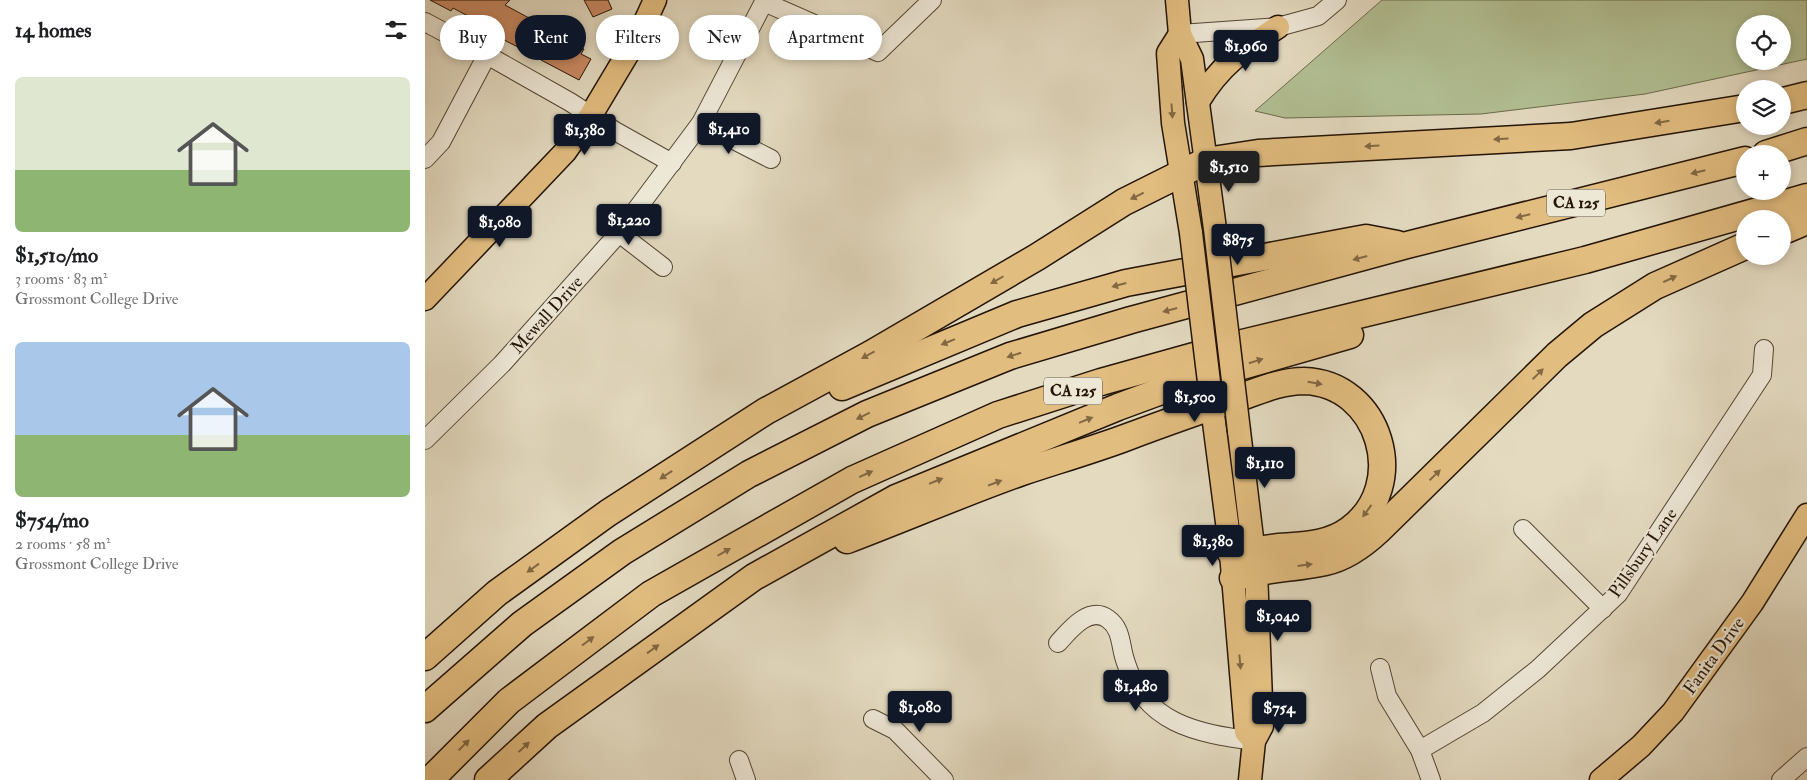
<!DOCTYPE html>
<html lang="en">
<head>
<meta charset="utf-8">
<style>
	:root { --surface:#fff; --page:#f6f6f6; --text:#202124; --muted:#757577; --accent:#111827 }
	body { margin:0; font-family:"IM FELL Double Pica",serif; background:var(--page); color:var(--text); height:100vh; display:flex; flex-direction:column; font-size:19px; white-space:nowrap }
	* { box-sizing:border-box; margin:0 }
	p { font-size:16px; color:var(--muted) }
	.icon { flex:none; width:28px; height:28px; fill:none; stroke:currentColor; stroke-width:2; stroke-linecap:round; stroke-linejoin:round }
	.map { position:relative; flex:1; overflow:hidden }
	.details { display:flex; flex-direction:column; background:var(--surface); width:425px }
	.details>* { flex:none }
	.hud { position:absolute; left:15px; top:15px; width:475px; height:45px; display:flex; gap:10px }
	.tools { position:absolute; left:1311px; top:15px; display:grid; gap:10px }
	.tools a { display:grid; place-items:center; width:55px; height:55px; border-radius:50%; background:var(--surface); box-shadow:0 2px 8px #0003; font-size:25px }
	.price { position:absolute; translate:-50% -42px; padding:0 11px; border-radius:5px; background:var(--accent); color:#fff; font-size:16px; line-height:32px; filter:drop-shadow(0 1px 2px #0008) }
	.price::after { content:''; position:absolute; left:50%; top:30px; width:15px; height:11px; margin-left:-8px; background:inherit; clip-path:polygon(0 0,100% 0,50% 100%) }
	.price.current { background:#222; color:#fff }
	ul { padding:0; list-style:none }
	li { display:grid; align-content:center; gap:10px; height:265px; padding:0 15px }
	li span { display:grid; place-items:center; height:155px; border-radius:8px; color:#555 }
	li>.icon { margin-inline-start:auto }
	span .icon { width:90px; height:90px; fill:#fffc; stroke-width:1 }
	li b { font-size:21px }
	h2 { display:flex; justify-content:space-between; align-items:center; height:60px; padding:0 15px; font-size:21px }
	.tag { padding:0 18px; border-radius:22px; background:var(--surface); box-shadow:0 2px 8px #0003; font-size:18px; line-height:45px }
	.tag.current { background:var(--accent); color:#fff }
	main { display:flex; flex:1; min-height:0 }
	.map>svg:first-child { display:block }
	.green { fill:#b2c094; stroke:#6b6a4c; fill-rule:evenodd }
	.building { fill:#c88962; stroke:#241405 }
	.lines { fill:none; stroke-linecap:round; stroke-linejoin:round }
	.minor-casing { stroke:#544634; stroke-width:20 }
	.major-casing { stroke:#241405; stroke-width:25 }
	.highway-casing { stroke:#241405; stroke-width:29 }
	.minor { stroke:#ede7d6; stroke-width:18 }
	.major { stroke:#e2bd80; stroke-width:22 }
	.highway { stroke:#e2bd80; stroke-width:26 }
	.major-bridge-casing { stroke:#241405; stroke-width:25; stroke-linecap:butt }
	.major-bridge { stroke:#e2bd80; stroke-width:22 }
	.oneway { fill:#836842 }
	.labels { text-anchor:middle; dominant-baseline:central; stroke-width:4.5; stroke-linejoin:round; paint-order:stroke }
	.shield { fill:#ede7d6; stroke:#605344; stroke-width:1 }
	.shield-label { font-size:16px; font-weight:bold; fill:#241405 }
	.street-label { font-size:18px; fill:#241405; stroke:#ede7d6 }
</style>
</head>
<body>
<main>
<section class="details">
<h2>14 homes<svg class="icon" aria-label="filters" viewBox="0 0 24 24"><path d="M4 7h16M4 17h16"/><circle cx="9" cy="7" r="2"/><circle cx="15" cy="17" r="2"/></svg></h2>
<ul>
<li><span style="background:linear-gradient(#dfe7d0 60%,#8fb573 0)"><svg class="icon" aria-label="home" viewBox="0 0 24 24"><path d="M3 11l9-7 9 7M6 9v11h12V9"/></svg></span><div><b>$1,510/mo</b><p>3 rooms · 83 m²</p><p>Grossmont College Drive</p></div></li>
<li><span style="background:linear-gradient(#a9c7e8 60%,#8fb573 0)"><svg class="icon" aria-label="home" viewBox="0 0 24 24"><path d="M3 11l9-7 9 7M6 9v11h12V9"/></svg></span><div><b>$754/mo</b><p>2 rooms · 58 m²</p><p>Grossmont College Drive</p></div></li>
</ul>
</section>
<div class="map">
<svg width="1382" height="780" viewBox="0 0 1382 780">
	<rect width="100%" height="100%" fill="#e3dac0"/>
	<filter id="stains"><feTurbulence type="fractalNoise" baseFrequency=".004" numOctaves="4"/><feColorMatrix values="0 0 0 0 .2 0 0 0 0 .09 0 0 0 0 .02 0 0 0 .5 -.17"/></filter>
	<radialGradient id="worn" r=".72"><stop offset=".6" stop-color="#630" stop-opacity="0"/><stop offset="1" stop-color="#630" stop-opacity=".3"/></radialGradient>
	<path class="green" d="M957,0H1382V59L1220,94L1056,114L860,118L830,111ZM1320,24H1358V61H1320Z"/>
	<g class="building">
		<path d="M5,0H85L80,5L104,18L102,22L146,45L147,42L159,49L156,54L166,59L154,80L116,60L121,49L104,40L99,50L75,38L77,30L58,20L55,27L45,21L47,18L28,8L26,11Z"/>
		<path d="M159,0H183L187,9L168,17Z"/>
	</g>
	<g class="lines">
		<defs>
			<g id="minor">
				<path d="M339,2L453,52L507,0"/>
				<path d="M0,22L62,55L145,102L190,131L247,163"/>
				<path d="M755,34L853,27L893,16L912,0"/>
				<path d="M276,123L346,159"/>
				<path d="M0,159L16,142L62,55"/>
				<path d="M194,233L238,267"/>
				<path d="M0,440L77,364L194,233L276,123L340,0"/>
				<path d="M1098,529L1178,609"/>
				<path d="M633,643C644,631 664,605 683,619C697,629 695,645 700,660C719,724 771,733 829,741"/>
				<path d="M955,668L962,696L995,750L1006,780"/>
				<path d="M448,719L470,730L519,780"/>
				<path d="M995,750L1058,713L1113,669L1193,594L1337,375L1339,349"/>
				<path d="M314,760L321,780"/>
				<path d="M1356,780L1382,757"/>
			</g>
			<g id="major">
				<path d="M752,0L755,34L767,59L790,229"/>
				<path d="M755,34L743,53L748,123L766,233"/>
				<path d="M773,102C795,65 818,50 853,27"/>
				<path d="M0,299L140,152L166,115L215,33L230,0"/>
				<path d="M787,407L806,553L821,732L829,741"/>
				<path d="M814,431L831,571L837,726L829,741L825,780"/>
				<path d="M1176,780L1216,746L1248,712L1327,603L1382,515"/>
			</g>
			<g id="highway">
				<path d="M1358,101L1382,95"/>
				<path d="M1341,154L1382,141"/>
				<path d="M1358,231L1382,221"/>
				<path d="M417,387L592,314L701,283L941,238L972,244"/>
				<path d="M422,540C480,518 538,493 597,472C630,461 664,451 697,439C737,424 776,410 816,397C836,390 857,381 879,381C955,383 986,486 924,530C903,545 879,545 854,547C838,549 822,552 806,553"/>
				<path d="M808,578C840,568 868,569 900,562C920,558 939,544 954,530L1132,355L1168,325L1230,286L1320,246"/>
				<path d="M0,657L72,593L183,513L341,411L446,354L612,257L699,202L781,161L833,153L1146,136L1320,108"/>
				<path d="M0,709L97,624L197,552L324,474L442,414L585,356L706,320L982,245L1320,160"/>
				<path d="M5,780L84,701L226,594L427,480L573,415L676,382L805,346L1160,260L1382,197"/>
				<path d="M63,780L122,726L329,577L471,498L693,407L758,383L925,335"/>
			</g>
		</defs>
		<use href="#minor" class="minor-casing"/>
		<use href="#major" class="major-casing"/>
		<use href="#highway" class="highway-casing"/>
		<use href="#minor" class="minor"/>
		<use href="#major" class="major"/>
		<use href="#highway" class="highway"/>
		<defs>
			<g id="major-bridge">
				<path d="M790,229L814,431"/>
				<path d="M766,233L787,407"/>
			</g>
		</defs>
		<use href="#major-bridge" class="major-bridge-casing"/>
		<use href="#major-bridge" class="major-bridge"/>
	</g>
	<defs><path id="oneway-solid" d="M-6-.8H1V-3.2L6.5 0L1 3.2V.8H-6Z" transform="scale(1.25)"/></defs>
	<g class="oneway">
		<use href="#oneway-solid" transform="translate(747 111) rotate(86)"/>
		<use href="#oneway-solid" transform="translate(1237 122) rotate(171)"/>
		<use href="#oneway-solid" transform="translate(1076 139) rotate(177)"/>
		<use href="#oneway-solid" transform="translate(947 146) rotate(177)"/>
		<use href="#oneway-solid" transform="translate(1273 172) rotate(166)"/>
		<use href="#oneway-solid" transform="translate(712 196) rotate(154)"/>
		<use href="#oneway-solid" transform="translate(1098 216) rotate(166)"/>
		<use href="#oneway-solid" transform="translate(935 258) rotate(165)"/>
		<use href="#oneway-solid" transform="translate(1245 279) rotate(-25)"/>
		<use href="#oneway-solid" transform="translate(572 280) rotate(150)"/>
		<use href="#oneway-solid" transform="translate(694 285) rotate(165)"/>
		<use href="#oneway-solid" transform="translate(745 310) rotate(165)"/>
		<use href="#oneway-solid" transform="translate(523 342) rotate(158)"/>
		<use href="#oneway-solid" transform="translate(443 355) rotate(151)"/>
		<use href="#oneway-solid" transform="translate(589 355) rotate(162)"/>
		<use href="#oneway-solid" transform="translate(831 361) rotate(-17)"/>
		<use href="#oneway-solid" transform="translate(1113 374) rotate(-44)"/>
		<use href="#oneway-solid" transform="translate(890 383) rotate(10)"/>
		<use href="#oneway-solid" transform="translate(438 416) rotate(154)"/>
		<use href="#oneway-solid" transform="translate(661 420) rotate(-22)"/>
		<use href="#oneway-solid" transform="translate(441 474) rotate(-24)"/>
		<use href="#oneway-solid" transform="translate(241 475) rotate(147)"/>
		<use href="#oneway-solid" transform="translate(1010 475) rotate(-44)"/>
		<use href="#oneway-solid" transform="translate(511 481) rotate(-22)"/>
		<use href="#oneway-solid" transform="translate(570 483) rotate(-21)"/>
		<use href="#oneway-solid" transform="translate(942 511) rotate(126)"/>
		<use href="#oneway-solid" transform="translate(299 552) rotate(-30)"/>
		<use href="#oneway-solid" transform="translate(880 565) rotate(-7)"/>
		<use href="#oneway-solid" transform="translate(108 568) rotate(144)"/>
		<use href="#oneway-solid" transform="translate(163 641) rotate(-37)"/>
		<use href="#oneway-solid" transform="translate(228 649) rotate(-36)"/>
		<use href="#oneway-solid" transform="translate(815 662) rotate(85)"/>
		<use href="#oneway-solid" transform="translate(39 745) rotate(-45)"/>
		<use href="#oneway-solid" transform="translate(99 747) rotate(-43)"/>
	</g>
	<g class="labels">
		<g class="shield">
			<rect x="1122" y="189.5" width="58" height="27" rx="4"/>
			<rect x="619" y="377.5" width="58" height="27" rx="4"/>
		</g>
		<g class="shield-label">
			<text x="1151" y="203">CA 125</text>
			<text x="648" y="391">CA 125</text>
		</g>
		<g class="street-label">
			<text transform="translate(122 315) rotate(-48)">Mewall Drive</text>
			<text transform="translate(1218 553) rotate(-55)">Pillsbury Lane</text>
			<text transform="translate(1289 656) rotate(-54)">Fanita Drive</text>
		</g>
	</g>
	<rect width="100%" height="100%" filter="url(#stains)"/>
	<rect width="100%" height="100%" fill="url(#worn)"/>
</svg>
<div class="tools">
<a><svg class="icon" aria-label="locate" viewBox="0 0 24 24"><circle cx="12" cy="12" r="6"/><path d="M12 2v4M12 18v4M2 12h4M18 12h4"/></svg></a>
<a><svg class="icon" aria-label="layers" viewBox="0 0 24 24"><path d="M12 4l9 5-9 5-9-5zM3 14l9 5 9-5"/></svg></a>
<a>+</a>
<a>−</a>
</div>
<b class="price" style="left:821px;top:72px">$1,960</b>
<b class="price" style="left:304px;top:155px">$1,410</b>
<b class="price" style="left:160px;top:156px">$1,380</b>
<b class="price current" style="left:804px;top:193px">$1,510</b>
<b class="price" style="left:204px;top:246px">$1,220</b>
<b class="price" style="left:75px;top:248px">$1,080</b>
<b class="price" style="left:813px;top:266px">$875</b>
<b class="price" style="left:770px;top:423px">$1,500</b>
<b class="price" style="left:840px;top:489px">$1,110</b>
<b class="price" style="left:788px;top:567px">$1,380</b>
<b class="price" style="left:853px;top:642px">$1,040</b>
<b class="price" style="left:711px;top:712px">$1,480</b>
<b class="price" style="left:495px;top:733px">$1,080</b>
<b class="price" style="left:854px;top:734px">$754</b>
<div class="hud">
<a class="tag">Buy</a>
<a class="tag current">Rent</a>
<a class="tag">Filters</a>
<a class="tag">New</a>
<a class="tag">Apartment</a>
</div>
</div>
</main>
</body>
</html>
